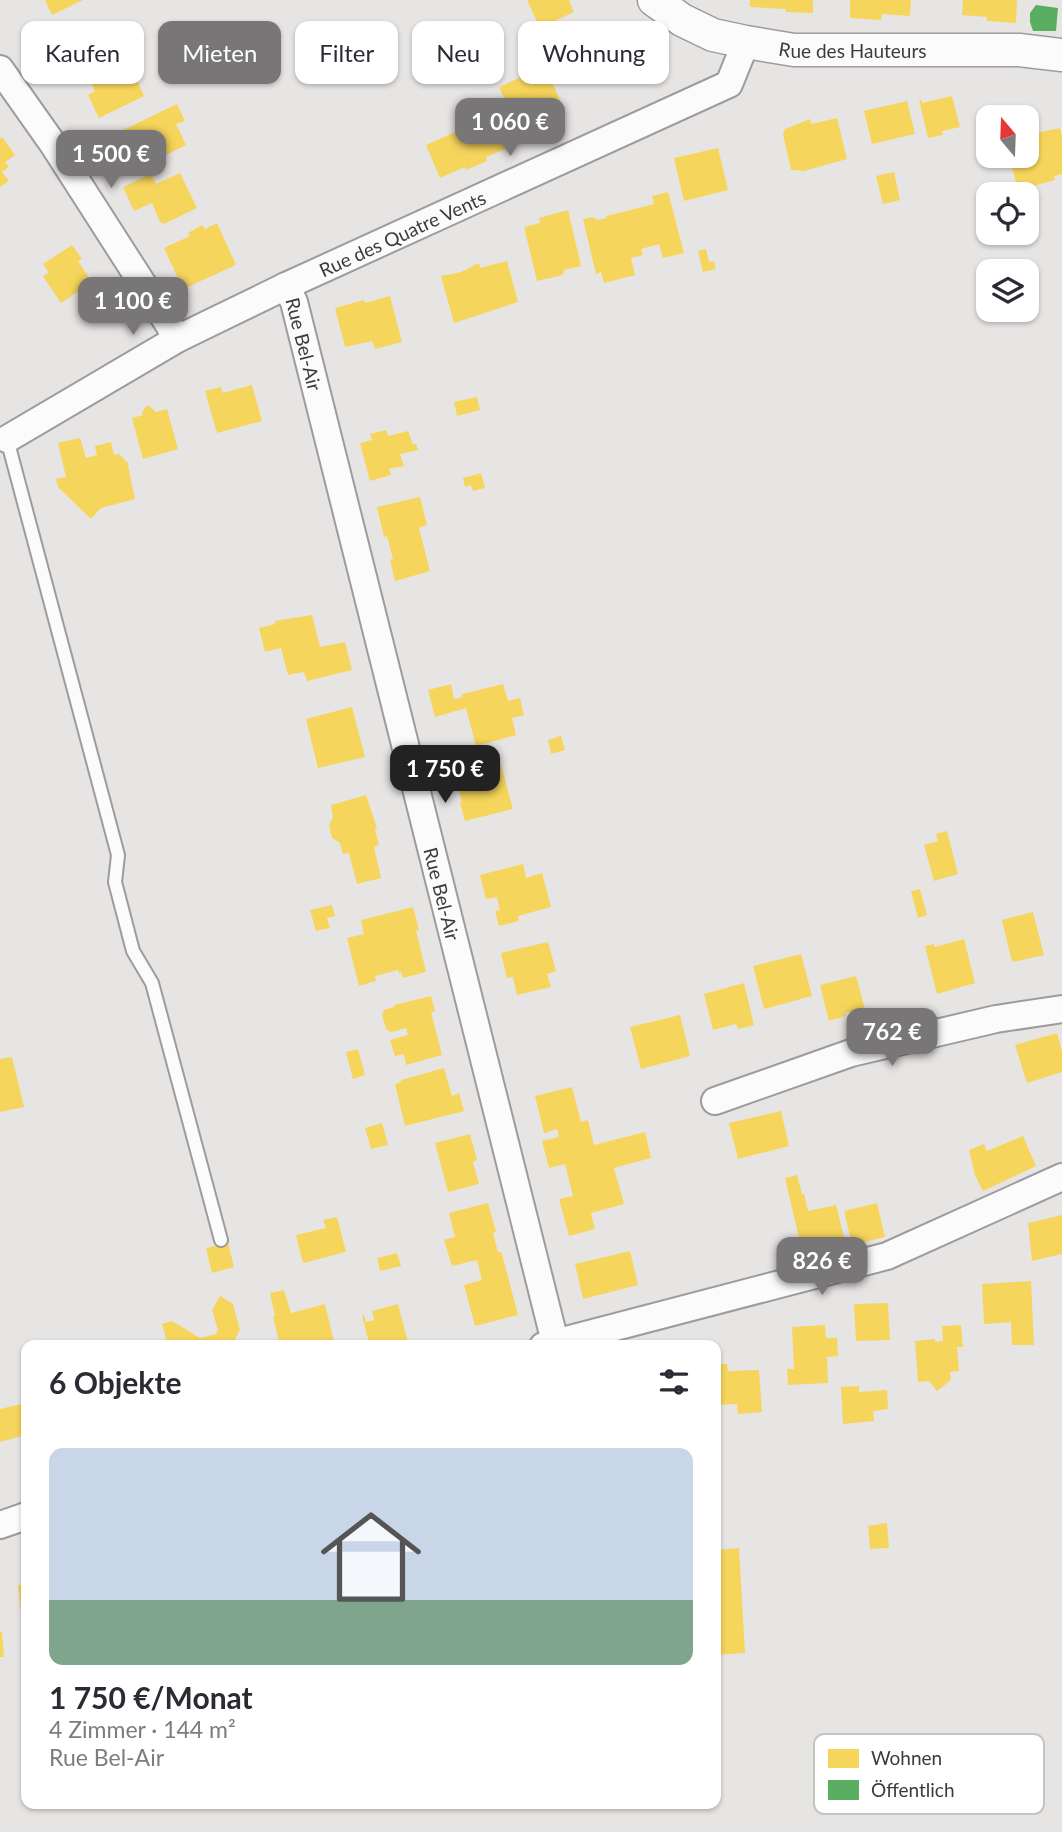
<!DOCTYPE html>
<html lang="de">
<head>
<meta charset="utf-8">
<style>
	:root { --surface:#fff; --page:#f2f2f3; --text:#2b2b33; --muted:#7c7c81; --accent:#787676 }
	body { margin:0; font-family:Lato,sans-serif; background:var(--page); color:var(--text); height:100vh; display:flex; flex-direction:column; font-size:26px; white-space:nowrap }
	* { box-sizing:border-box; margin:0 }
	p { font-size:23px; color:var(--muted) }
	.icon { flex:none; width:38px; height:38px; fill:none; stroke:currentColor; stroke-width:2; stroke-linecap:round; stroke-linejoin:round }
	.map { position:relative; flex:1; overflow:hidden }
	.side { position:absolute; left:21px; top:1340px; width:700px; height:469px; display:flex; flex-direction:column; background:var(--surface); border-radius:14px; box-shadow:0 2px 5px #0004 }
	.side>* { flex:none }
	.banner { position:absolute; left:21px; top:21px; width:700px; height:63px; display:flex; gap:14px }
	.needle { width:46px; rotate:341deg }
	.fabs { position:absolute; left:976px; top:105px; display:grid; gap:14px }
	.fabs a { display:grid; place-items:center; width:63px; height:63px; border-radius:14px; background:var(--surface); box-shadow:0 2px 5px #0004; font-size:35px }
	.price { position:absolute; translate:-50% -60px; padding:0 16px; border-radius:14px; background:var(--accent); color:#fff; font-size:23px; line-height:46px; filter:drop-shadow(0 2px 4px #0008) }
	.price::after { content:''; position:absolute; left:50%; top:42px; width:21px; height:16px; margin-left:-10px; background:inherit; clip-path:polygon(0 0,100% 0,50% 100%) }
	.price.current { background:#222; color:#fff }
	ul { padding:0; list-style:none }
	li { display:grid; align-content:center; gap:14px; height:371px; padding:0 28px }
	li span { display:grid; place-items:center; height:217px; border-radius:14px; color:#555 }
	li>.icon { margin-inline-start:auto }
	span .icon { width:126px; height:126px; fill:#fffc; stroke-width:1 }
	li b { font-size:30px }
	h2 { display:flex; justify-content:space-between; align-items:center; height:84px; padding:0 28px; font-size:30px }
	.tag { padding:0 24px; border-radius:14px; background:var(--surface); box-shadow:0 2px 5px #0004; font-size:24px; line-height:63px }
	.tag.current { background:var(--accent); color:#fff }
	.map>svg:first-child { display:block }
	.homes { fill:#f6d55c }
	.public { fill:#5aae61 }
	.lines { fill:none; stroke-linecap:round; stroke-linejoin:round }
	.service-casing { stroke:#9d9b9b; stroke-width:16 }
	.minor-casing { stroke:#9d9b9b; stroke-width:30 }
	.tertiary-casing { stroke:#9d9b9b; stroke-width:35 }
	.service { stroke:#fbfbfb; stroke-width:12 }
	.minor { stroke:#fbfbfb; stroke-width:26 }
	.tertiary { stroke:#fbfbfb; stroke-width:32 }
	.labels { text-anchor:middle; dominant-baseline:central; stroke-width:7; stroke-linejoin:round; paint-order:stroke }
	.street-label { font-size:19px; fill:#3c3b3a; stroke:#fff }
	.key { fill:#fff; stroke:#c4c4c4; stroke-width:2 }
	.key-label { font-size:19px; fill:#3c3b3a }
</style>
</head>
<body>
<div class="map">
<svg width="1062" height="1832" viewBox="0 0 1062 1832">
	<rect width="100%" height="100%" fill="#e7e5e4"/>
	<g class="homes">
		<path d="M45,0H83L52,15Z"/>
		<path d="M527,0H569L574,12L540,28Z"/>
		<path d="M750,0H813V13L786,12V9L750,7Z"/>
		<path d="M850,0H911L910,16L882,14L881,20L850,18Z"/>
		<path d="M963,0H1017L1016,23L987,21V17L962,15Z"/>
		<path d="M133,45L143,65L132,69L144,96L99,118L88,95L95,91L84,68Z"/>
		<path d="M545,66L560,100L554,102L565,126L535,139L524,115L514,120L499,87Z"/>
		<path d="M952,96L960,127L942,131L943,135L928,138L919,100H921L922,103Z"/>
		<path d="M907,101L915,134L872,144L864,111Z"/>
		<path d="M177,104L185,121L176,124L186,145L150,163L140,142L127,149L119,132Z"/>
		<path d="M496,114L510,147L486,157L487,161L466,170L465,167L440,178L426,145Z"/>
		<path d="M837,118L847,159L804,171L791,170L783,134L785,129L810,119L811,124Z"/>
		<path d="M1060,128L1062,137V174L1054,176L1055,180L1018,190L1009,156H1027V143L1033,141L1031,134Z"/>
		<path d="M2,137L15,155L5,162L9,167L2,172L9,181L0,187V139Z"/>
		<path d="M718,148L728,190L684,201L674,158Z"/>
		<path d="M894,172L900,200L883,204L876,176Z"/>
		<path d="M180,173L197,208L164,224L160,222L152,203L134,211L123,187L151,174L156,184Z"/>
		<path d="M668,192L684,253L663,258L659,244L641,249L643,255L631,258L635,275L604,283L601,272L596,274L583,219L592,217L598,220L607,218L606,216L654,204L652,196Z"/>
		<path d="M568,210L581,266L564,270L563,275L537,281L524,227L540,223L539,218Z"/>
		<path d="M217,223L236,265L183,289L164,248L190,236L188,233L202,225L205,229Z"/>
		<path d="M72,245L82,259L78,261L92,282L61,303L43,276L49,273L43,264Z"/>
		<path d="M706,249L709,262L714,261L716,269L703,272L698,251Z"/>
		<path d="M507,261L518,302L454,323L441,276L461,272L479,263L480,268Z"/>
		<path d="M390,296L402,342L375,349L372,341L345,347L335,308L364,300L365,303Z"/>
		<path d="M252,385L262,421L217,433L205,391L221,387L223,393Z"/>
		<path d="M477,397L480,410L457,416L454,402Z"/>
		<path d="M148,405L156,412L167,409L178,449L143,459L132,418L143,415L142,412Z"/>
		<path d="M386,430L388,436L408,431L413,445L416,444L418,450L400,454L404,466L389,469L391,475L370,481L360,443L372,440L370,434Z"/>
		<path d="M80,438L86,458L97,455L95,446L111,442L114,455L119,454L129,464L128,466L135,499L101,508L91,519L58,487L56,479L66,477L58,443Z"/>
		<path d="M481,473L485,488L473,491L471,485L465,487L463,478Z"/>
		<path d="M420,497L427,525L419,528L430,571L395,581L390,560L393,559L387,536L384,537L377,507Z"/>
		<path d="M312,615L320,647L345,642L352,670L307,681L304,672L288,675L281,648L265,652L259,628L275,624V621Z"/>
		<path d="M451,684L454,699L463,697L462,694L503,684L508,701L520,698L524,715L512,718L516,735L476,746L466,708L435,717L428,690Z"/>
		<path d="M352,707L365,757L318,768L306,719Z"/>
		<path d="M561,736L565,750L551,754L548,740Z"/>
		<path d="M501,765L513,809L465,821L460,803L462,802L455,777L472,772L474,774L483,771L484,769Z"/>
		<path d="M366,795L377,828L375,829L379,845L374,847L381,878L357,884L349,853L343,854L340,843L332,838L329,825L333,818L331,805Z"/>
		<path d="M947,831L958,874L934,881L924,845L938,841L936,834Z"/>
		<path d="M523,864L526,878L542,873L551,907L518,916L519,921L499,926L495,911L500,910L497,897L486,899L480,875Z"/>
		<path d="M920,889L927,915L918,918L911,891Z"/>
		<path d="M332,905L335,916L327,918L330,928L316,931L310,910Z"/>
		<path d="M413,907L419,930H416L426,972L403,978L401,972L399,973L398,970L375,976L376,981L359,986L347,938L364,934L361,920Z"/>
		<path d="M1033,912L1044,955L1012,962L1002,920Z"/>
		<path d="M964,939L975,983L937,994L925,946L934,944L935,947Z"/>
		<path d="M548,942L556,971L547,974L551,987L517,995L513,977L507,978L501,953Z"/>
		<path d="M801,954L812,996L764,1009L753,966Z"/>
		<path d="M856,976L867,1016L865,1017L862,1009L845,1013L846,1016L829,1021L820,985Z"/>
		<path d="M744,983L754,1025L738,1029L736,1024L713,1030L704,994Z"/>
		<path d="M431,996L435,1011L431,1012L442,1055L406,1065L404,1054L395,1056L390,1040L408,1035L406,1028L391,1032L386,1029L382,1014L384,1010L394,1007V1005Z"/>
		<path d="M680,1015L690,1056L641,1069L630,1027Z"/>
		<path d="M1057,1033L1062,1052V1072L1027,1083L1015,1045Z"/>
		<path d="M358,1049L365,1075L353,1079L346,1052Z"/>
		<path d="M12,1057L24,1107L0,1112V1059Z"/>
		<path d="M444,1068L452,1096L459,1093L464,1111L405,1126L395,1084L401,1082V1080Z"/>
		<path d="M572,1087L581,1122L588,1120L594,1145L645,1132L651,1158L614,1168L624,1204L591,1213L595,1229L569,1236L559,1199L573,1196L565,1164L549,1168L542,1141L559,1137L557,1129L544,1133L535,1096Z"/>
		<path d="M781,1111L789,1146L738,1159L729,1123Z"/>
		<path d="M382,1123L388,1145L371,1149L365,1128Z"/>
		<path d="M470,1134L477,1160L473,1162L479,1184L448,1192L435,1143Z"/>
		<path d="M1023,1136L1036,1166L983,1191L975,1175L969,1150L984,1144L987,1151Z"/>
		<path d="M797,1175L802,1194H804L808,1211L836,1205L846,1245L803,1255L785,1178Z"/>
		<path d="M488,1203L496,1232L493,1233L498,1252H501L502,1254L518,1315L475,1326L464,1285L482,1280L477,1260L452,1266L444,1240L455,1237L449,1213Z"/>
		<path d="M877,1203L885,1237L852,1245L844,1211Z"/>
		<path d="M1062,1215V1254L1032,1261L1028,1223Z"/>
		<path d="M337,1217L346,1252L303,1263L296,1235L326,1228L323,1220Z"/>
		<path d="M228,1243L234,1267L212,1273L206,1248Z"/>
		<path d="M630,1251L638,1285L583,1299L575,1264Z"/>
		<path d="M397,1253L401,1266L380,1271L377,1258Z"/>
		<path d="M1031,1281L1034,1345H1012L1011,1322L984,1324L982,1284Z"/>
		<path d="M284,1290L291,1313L325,1304L335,1346H280L273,1317L275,1316L270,1293Z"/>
		<path d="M220,1296L233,1304L240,1330L231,1346H168L162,1324L172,1321L200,1338L216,1334L218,1330L212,1310Z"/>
		<path d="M888,1303L890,1340L856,1341L854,1304Z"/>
		<path d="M398,1304L409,1346H370L362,1316L364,1315L366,1322L374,1320L372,1311Z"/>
		<path d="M825,1325L826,1338H837L838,1356L827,1357L828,1383L788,1385L787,1369H794L792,1327Z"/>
		<path d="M961,1325L963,1347H957L959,1371L950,1372L951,1380L937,1391L929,1381L918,1382L915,1341L935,1339V1342L943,1341L942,1326Z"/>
		<path d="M716,1364H727L728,1371L759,1370L762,1412L738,1414L737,1404L716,1405Z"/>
		<path d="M859,1386V1392L887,1390L888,1409L873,1411L874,1421L843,1424L841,1387Z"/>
		<path d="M26,1403V1442L23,1443L22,1436L0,1442V1409Z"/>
		<path d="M887,1523L889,1548L870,1549L868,1526Z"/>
		<path d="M739,1548L745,1653L716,1655V1550Z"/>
		<path d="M18,1585H26V1621H22Z"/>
		<path d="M0,1632H2L4,1657H0Z"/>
	</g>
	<path class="public" d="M1036,5L1058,8L1056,31H1033L1030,22V13Z"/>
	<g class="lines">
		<defs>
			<path id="service" d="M7,439L118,855L115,882L133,951L152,983L221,1240"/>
			<g id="minor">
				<path d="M0,69L53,144L169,325L177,339"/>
				<path id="s1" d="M286,286L294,302L555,1342"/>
				<path id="s2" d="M7,439L177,339L286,286L729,84L746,42"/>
				<path d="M715,1101L851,1053L996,1019L1062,1009"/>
				<path d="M543,1346L887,1256L1062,1177"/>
				<path d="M0,1525L26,1516"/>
			</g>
			<g id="tertiary">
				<path id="s3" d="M654,0L682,20L713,35L746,42L794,50H1019L1062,55"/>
			</g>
		</defs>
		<use href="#service" class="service-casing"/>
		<use href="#minor" class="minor-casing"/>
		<use href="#tertiary" class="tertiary-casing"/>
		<use href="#service" class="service"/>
		<use href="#minor" class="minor"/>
		<use href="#tertiary" class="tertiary"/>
	</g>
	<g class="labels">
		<g class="street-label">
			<text stroke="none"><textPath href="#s3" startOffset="210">Rue des Hauteurs</textPath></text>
			<text stroke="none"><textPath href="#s2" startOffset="446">Rue des Quatre Vents</textPath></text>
			<text stroke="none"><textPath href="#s1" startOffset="61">Rue Bel-Air</textPath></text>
			<text stroke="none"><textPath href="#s1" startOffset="628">Rue Bel-Air</textPath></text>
		</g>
	</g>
	<rect x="814" y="1734" width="230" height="80" rx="10" class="key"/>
	<rect x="828" y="1749" width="31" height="19" fill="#f6d55c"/>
	<rect x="828" y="1780" width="31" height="20" fill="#5aae61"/>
	<g class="key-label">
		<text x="871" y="1765">Wohnen</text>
		<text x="871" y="1797">Öffentlich</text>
	</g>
</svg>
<div class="fabs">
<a><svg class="needle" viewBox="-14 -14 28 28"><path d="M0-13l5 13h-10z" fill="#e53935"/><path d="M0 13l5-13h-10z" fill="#7c7c81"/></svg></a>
<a><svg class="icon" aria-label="locate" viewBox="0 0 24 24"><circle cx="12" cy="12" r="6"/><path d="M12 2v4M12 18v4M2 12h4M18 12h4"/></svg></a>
<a><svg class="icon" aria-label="layers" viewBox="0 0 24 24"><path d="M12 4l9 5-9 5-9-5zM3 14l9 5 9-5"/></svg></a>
</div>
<b class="price" style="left:510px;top:158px">1 060 €</b>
<b class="price" style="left:111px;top:190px">1 500 €</b>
<b class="price" style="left:133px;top:337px">1 100 €</b>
<b class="price current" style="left:445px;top:805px">1 750 €</b>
<b class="price" style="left:892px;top:1068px">762 €</b>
<b class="price" style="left:822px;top:1297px">826 €</b>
<div class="banner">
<a class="tag">Kaufen</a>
<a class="tag current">Mieten</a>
<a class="tag">Filter</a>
<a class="tag">Neu</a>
<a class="tag">Wohnung</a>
</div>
<section class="side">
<h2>6 Objekte<svg class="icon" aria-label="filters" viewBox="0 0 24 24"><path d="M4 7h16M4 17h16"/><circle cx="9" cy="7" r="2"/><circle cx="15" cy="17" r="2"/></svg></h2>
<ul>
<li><span style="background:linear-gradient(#c9d6e8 70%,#7fa58c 0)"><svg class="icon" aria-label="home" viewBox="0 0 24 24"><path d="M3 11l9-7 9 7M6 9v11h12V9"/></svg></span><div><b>1 750 €/Monat</b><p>4 Zimmer · 144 m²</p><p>Rue Bel-Air</p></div></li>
</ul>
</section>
</div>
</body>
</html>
